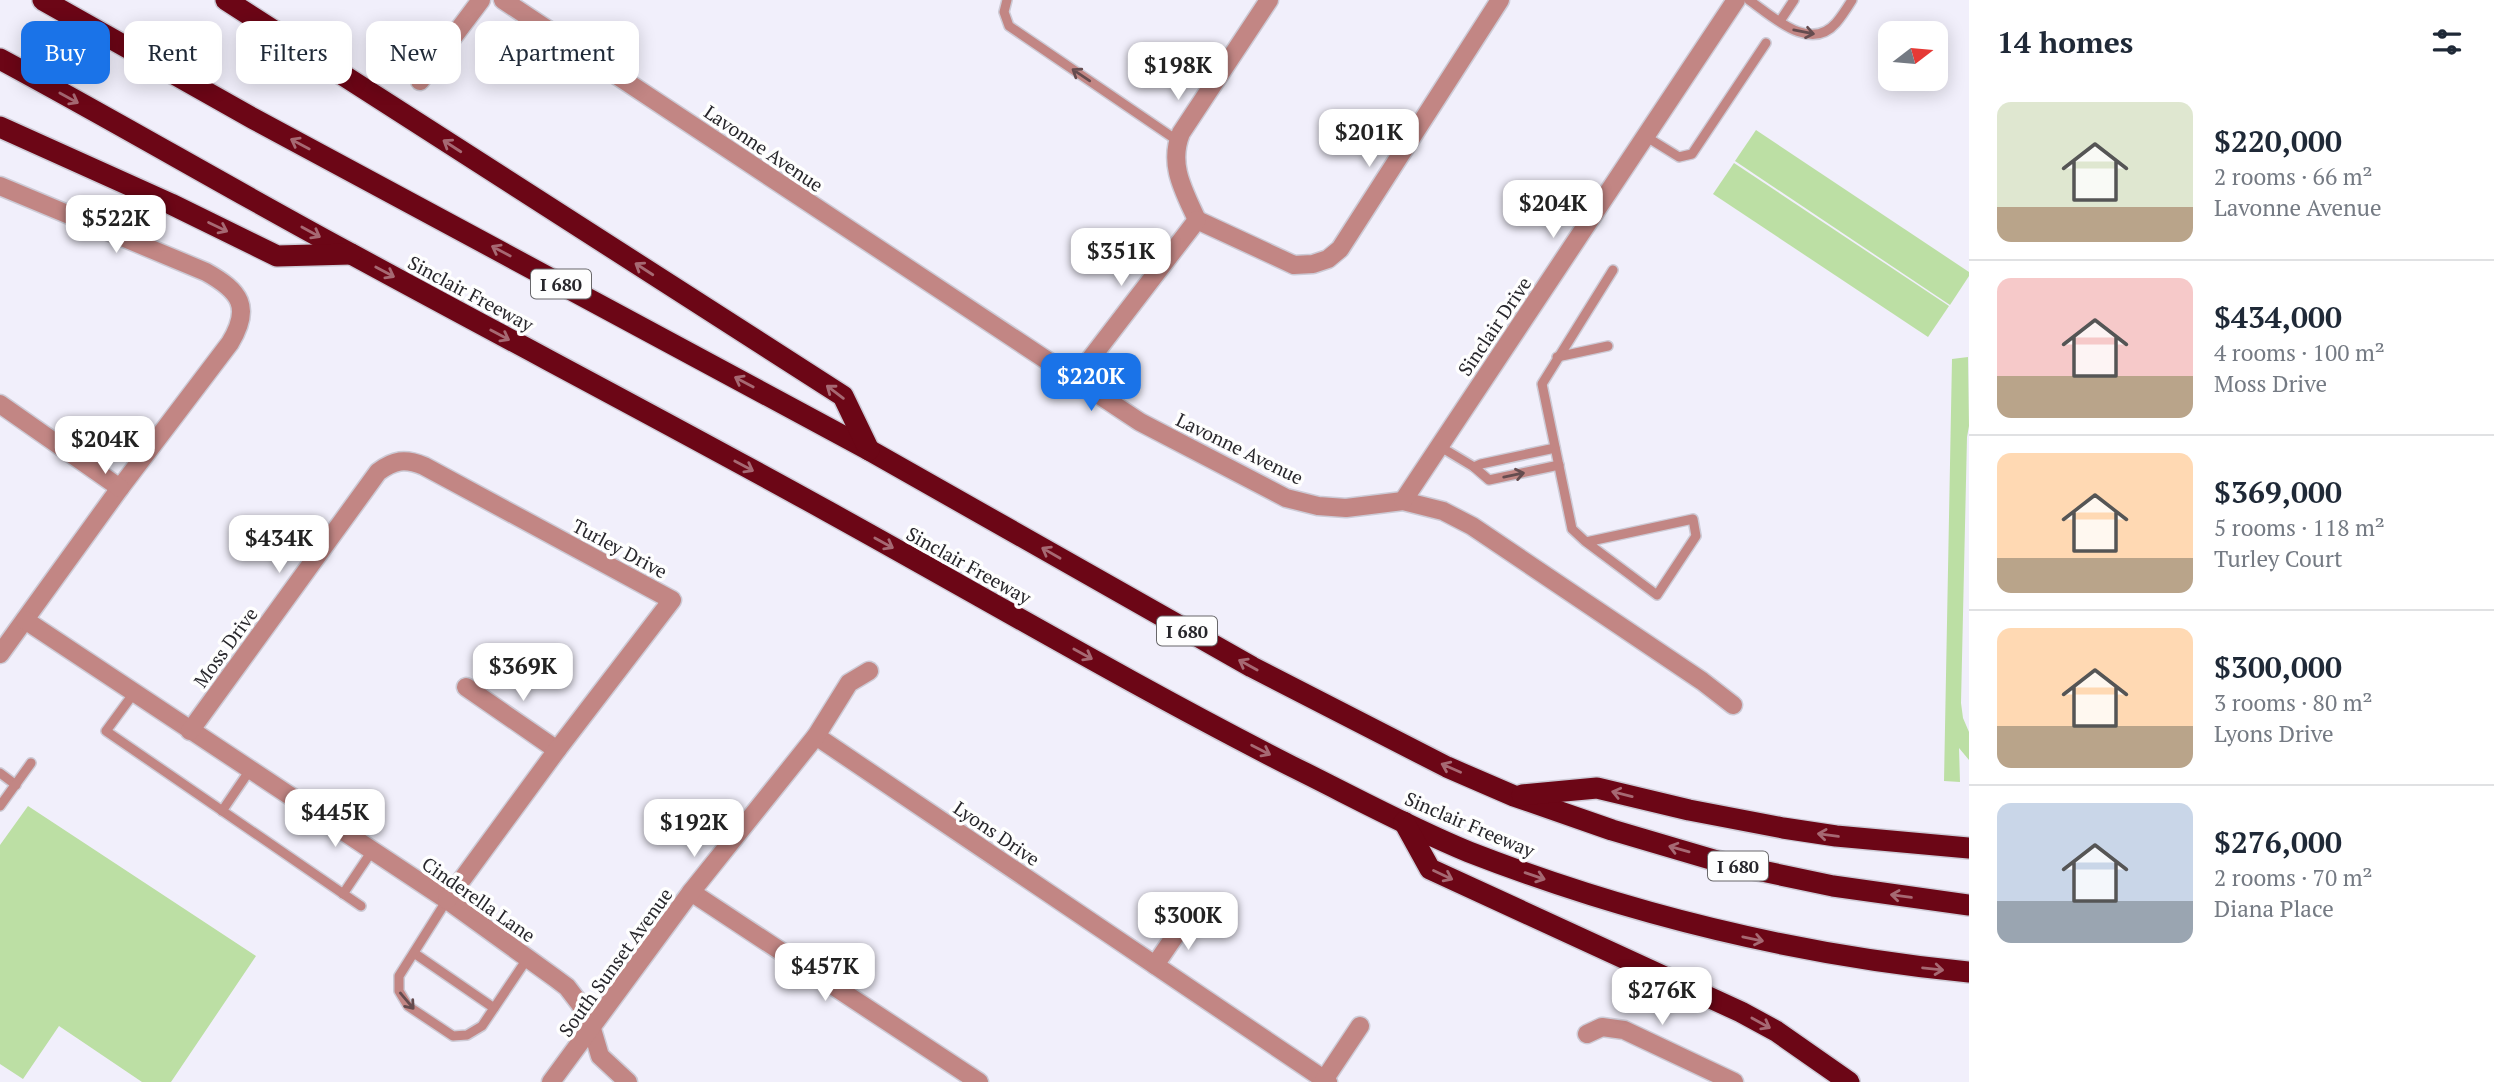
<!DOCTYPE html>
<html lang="en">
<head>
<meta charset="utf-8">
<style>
	:root { --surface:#fff; --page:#f2f2f3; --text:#1f2937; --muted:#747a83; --line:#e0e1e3; --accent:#1a73e8 }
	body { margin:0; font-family:"PT Serif",serif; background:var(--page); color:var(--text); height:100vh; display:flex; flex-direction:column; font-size:26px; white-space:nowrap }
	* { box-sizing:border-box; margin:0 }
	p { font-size:23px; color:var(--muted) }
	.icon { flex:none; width:38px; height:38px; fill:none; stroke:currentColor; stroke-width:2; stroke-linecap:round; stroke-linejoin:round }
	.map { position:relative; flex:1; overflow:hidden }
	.sheet { display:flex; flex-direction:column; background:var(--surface); width:525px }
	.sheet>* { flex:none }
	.top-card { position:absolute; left:21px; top:21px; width:665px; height:63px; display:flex; gap:14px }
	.needle { width:46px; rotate:74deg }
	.controls { position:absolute; left:1878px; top:21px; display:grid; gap:14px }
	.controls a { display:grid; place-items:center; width:70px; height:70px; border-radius:14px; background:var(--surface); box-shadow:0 4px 18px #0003; font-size:35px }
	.price { position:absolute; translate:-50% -60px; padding:0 16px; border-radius:14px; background:#fff; color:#222; font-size:23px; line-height:46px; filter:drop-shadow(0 2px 4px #0008) }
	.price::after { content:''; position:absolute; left:50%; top:42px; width:21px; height:16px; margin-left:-10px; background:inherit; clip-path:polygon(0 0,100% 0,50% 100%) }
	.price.active { background:var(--accent); color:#fff }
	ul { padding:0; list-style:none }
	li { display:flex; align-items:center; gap:21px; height:175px; padding:0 28px }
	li+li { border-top:2px solid var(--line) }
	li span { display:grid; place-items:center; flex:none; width:196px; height:140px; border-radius:14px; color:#555 }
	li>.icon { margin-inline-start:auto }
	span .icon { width:84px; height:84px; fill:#fffc; stroke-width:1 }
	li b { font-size:30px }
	h2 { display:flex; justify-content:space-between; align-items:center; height:84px; padding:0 28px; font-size:30px }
	.pill { padding:0 24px; border-radius:14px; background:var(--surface); box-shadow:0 4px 18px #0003; font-size:24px; line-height:63px }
	.pill.active { background:var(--accent); color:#fff }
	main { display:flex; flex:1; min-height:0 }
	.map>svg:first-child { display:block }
	.green { fill:#bcdfa4 }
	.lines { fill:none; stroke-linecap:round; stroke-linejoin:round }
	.lane-casing { stroke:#cdcbd6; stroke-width:12 }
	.street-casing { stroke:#cdcbd6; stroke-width:21 }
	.highway-casing { stroke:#cdcbd6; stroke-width:24 }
	.lane { stroke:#c28684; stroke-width:9 }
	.street { stroke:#c28684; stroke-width:18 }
	.highway { stroke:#6c0616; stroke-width:21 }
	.oneway { stroke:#654c4f }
	.oneway2 { stroke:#a66973 }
	.labels { text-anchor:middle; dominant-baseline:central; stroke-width:7; stroke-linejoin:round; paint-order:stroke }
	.shield { fill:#fefefe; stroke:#68676a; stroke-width:2 }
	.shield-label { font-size:18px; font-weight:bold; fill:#27262b }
	.street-label { font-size:19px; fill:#27262b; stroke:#fefefe }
</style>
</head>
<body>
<main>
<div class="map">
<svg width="1969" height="1082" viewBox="0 0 1969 1082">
	<rect width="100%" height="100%" fill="#f1effb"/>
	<g class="green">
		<path d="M1756,130L1969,272V276L1950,305L1735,161Z"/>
		<path d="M1734,163L1949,306L1928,337L1713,194Z"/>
		<path d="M1968,357L1969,426L1967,437L1961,703L1963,718L1969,732V760L1959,748L1960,782L1944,781L1952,359Z"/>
		<path d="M28,806L256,956L171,1082H142L59,1026L23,1079L0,1064V845Z"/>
	</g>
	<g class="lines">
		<defs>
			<g id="lane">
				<path d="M1007,0L1004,12L1009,26L1178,141"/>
				<path d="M1749,0C1772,16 1810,53 1836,23C1842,16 1847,8 1852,0"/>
				<path d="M1780,21L1794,0"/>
				<path d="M1645,136L1679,157L1692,154L1766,43"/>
				<path d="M1557,357L1608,346"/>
				<path d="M1439,446L1474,467L1489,480L1559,465"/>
				<path d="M1474,467L1481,464L1555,448"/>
				<path d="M1586,542L1693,519L1696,536L1657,595L1586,542L1572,529L1542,384L1613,270"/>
				<path d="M134,693L106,731L361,906"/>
				<path d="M0,773L16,785"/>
				<path d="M0,806L31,763"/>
				<path d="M222,811L250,770"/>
				<path d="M343,894L372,851"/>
				<path d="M447,900L399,976V991L408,1006L453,1036L467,1035L482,1026L527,959"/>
				<path d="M414,953L494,1008"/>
			</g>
			<g id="street">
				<path d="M503,0L1140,422L1286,498L1318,506L1346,508L1403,501L1443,511L1472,526L1702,681L1733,705"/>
				<path d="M420,81L481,0"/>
				<path d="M0,186L206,272C240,291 252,307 230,343L120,488L0,654"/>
				<path d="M1197,220L1294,265L1313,264L1328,259L1340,249L1500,0"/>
				<path d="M1197,220C1184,191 1168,165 1181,133L1269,0"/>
				<path d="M1075,379L1197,220"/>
				<path d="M0,404L120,488"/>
				<path d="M1403,501L1736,0"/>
				<path d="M25,620L447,900L555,978L567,987L580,1004L592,1029L600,1056L628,1082"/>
				<path d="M466,687L557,750"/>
				<path d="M190,731L378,472C394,460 405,458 424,466L672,600L557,750L447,900"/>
				<path d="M816,736L1328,1082"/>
				<path d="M691,892L979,1082"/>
				<path d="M1155,965L1188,917"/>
				<path d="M1587,1034L1602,1027L1624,1030L1734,1082"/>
				<path d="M1324,1080L1360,1026"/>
				<path d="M551,1082L691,892L816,736L849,683L869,671"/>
			</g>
			<g id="highway">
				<path d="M43,0L254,119L869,450L1252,667L1447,767L1514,796L1612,830L1724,863L1833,886L1969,905"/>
				<path d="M226,0L843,396L869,450"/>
				<path d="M0,59C119,123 236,192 355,256C513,342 672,425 829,512C983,597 1134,686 1291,766C1350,795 1408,827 1469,852C1631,915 1796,955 1969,972"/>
				<path d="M0,127L171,204L277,256L351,254"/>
				<path d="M1522,795L1597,788L1689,810L1783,828L1836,836L1969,848"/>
				<path d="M1404,822L1430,869L1741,1012L1776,1031L1849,1082"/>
			</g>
		</defs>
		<use href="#lane" class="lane-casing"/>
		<use href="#street" class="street-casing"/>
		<use href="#highway" class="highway-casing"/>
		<use href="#lane" class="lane"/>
		<use href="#street" class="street"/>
		<use href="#highway" class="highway"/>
	</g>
	<defs><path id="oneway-shaft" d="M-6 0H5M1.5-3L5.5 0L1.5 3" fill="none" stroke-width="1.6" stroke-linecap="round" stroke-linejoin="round" transform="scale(1.75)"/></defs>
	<g class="oneway">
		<use href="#oneway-shaft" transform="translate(1804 32) rotate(11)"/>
		<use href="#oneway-shaft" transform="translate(1081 75) rotate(-146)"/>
		<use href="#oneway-shaft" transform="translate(1514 475) rotate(-12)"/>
		<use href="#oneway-shaft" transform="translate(407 1001) rotate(50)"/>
	</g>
	<g class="oneway2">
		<use href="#oneway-shaft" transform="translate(69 98) rotate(29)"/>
		<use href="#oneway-shaft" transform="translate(300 144) rotate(-152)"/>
		<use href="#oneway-shaft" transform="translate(452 146) rotate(-147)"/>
		<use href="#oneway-shaft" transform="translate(218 227) rotate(26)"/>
		<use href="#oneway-shaft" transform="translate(311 232) rotate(29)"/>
		<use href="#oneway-shaft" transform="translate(501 251) rotate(-152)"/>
		<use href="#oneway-shaft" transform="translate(644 269) rotate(-147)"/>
		<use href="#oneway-shaft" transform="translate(385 272) rotate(28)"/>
		<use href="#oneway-shaft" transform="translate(500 335) rotate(28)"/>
		<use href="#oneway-shaft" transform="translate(744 382) rotate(-152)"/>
		<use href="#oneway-shaft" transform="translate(835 392) rotate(-143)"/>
		<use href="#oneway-shaft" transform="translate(744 466) rotate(28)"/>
		<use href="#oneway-shaft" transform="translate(884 543) rotate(29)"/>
		<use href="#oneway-shaft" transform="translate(1051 553) rotate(-150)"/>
		<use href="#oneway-shaft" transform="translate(1083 654) rotate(29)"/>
		<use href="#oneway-shaft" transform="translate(1248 665) rotate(-151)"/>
		<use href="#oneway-shaft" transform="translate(1261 750) rotate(27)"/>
		<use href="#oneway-shaft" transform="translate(1451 768) rotate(-156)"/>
		<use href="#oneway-shaft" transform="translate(1622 794) rotate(-166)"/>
		<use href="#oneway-shaft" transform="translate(1828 835) rotate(-172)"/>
		<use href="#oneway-shaft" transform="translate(1679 849) rotate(-164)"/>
		<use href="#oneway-shaft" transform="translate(1443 875) rotate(25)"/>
		<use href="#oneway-shaft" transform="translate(1535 876) rotate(19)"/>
		<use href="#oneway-shaft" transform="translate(1901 896) rotate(-172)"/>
		<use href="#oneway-shaft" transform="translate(1753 939) rotate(12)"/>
		<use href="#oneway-shaft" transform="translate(1933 969) rotate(6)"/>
		<use href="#oneway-shaft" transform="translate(1761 1023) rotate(29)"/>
	</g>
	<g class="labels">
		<g class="shield">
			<rect x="531" y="269.5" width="60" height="29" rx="5"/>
			<rect x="1157" y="616.5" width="60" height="29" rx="5"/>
			<rect x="1708" y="851.5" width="60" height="29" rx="5"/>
		</g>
		<g class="shield-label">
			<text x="561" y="284">I 680</text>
			<text x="1187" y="631">I 680</text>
			<text x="1738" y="866">I 680</text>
		</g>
		<g class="street-label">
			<text transform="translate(764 148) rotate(34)">Lavonne Avenue</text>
			<text transform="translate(471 293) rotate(28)">Sinclair Freeway</text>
			<text transform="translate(1494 326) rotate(-56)">Sinclair Drive</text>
			<text transform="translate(1240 448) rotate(26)">Lavonne Avenue</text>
			<text transform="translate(620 548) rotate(28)">Turley Drive</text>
			<text transform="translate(969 565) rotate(29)">Sinclair Freeway</text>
			<text transform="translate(225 647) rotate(-54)">Moss Drive</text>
			<text transform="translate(1470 824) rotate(23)">Sinclair Freeway</text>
			<text transform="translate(997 833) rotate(34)">Lyons Drive</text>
			<text transform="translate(479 899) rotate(35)">Cinderella Lane</text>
			<text transform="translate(615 962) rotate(-54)">South Sunset Avenue</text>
		</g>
	</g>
</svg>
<div class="controls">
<a><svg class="needle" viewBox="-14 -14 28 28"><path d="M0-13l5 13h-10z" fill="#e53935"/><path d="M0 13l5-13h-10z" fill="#747a83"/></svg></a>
</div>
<b class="price" style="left:1178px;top:102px">$198K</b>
<b class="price" style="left:1369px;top:169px">$201K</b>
<b class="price" style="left:1553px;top:240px">$204K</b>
<b class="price" style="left:116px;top:255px">$522K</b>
<b class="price" style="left:1121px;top:288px">$351K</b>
<b class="price active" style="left:1091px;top:413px">$220K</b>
<b class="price" style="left:105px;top:476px">$204K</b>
<b class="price" style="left:279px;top:575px">$434K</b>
<b class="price" style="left:523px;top:703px">$369K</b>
<b class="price" style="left:335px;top:849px">$445K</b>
<b class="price" style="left:694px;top:859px">$192K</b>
<b class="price" style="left:1188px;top:952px">$300K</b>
<b class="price" style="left:825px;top:1003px">$457K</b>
<b class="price" style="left:1662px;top:1027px">$276K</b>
<div class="top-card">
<a class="pill active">Buy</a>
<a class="pill">Rent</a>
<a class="pill">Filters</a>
<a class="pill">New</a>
<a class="pill">Apartment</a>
</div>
</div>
<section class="sheet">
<h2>14 homes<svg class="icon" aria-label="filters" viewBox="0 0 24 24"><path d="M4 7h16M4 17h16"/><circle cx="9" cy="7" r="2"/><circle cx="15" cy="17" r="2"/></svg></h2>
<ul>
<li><span style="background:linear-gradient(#dfe7d0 75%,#b9a48a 0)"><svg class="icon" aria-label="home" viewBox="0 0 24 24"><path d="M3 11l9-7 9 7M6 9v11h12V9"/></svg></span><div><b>$220,000</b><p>2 rooms · 66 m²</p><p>Lavonne Avenue</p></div></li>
<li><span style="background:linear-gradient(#f6c9c9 70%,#b9a48a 0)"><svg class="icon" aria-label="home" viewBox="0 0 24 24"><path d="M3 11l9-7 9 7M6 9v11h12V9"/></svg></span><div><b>$434,000</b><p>4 rooms · 100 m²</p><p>Moss Drive</p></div></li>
<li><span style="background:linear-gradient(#ffd9b3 75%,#b9a48a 0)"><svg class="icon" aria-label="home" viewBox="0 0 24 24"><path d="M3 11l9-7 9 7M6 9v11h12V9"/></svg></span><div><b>$369,000</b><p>5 rooms · 118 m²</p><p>Turley Court</p></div></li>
<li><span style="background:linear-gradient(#ffd9b3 70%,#b9a48a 0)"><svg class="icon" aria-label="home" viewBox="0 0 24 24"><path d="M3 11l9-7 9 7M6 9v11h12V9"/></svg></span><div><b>$300,000</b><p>3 rooms · 80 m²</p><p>Lyons Drive</p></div></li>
<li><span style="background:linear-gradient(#c9d6e8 70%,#9aa5b1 0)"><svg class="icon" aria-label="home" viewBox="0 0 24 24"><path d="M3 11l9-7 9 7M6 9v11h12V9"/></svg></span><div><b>$276,000</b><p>2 rooms · 70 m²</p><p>Diana Place</p></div></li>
</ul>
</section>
</main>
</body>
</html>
